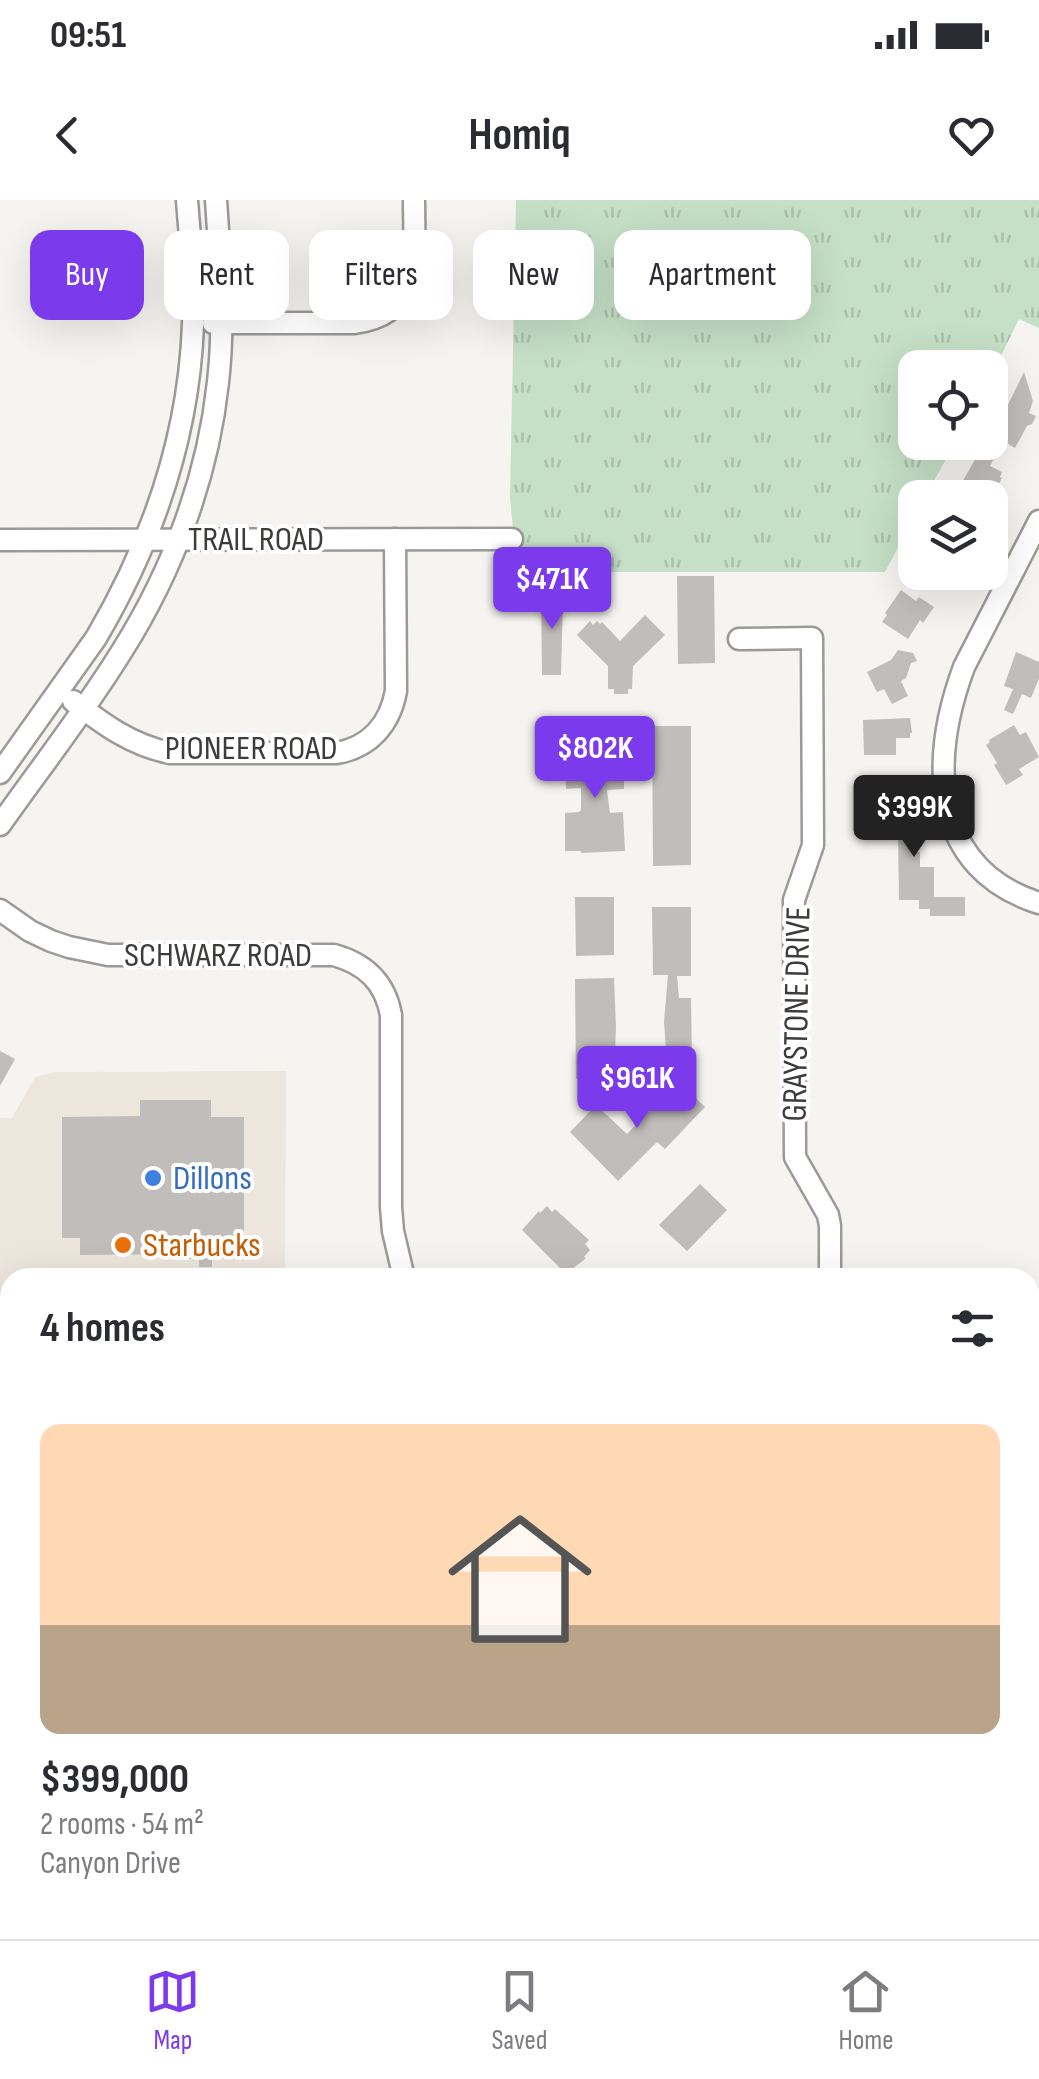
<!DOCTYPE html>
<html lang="en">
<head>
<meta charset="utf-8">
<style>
	:root { --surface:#fff; --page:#f2f2f3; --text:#2b2b33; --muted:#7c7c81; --line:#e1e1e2; --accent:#7c3aed }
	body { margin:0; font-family:"Sofia Sans Condensed",sans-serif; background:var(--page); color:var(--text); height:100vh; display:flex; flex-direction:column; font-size:38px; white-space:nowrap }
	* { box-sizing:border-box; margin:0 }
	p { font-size:32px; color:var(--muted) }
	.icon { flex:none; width:55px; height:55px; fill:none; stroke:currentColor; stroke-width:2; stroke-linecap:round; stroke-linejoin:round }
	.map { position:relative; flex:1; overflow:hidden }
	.details { position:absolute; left:0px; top:1068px; width:1040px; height:672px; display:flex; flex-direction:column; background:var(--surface); border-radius:30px 30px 0 0; box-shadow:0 10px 40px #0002 }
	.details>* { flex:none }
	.banner { position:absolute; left:30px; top:30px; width:980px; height:90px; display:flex; gap:20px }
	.buttons { position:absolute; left:898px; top:150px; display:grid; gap:20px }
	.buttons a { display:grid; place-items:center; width:110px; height:110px; border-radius:20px; background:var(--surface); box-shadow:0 10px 40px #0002; font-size:50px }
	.price { position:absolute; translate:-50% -85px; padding:0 22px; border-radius:10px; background:var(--accent); color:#fff; font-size:32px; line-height:65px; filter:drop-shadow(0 2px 5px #0008) }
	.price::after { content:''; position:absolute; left:50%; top:60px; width:30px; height:22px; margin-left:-15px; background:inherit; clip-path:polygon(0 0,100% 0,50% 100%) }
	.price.selected { background:#222; color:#fff }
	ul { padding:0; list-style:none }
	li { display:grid; align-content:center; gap:20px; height:530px; padding:0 40px }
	li span { display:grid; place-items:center; height:310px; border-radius:20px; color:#555 }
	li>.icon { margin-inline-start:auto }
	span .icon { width:180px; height:180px; fill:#fffc; stroke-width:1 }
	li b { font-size:42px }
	h2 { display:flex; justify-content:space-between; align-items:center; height:120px; padding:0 40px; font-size:42px }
	.tag { padding:0 35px; border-radius:20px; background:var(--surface); box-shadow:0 10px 40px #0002; font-size:35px; line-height:90px }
	.tag.selected { background:var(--accent); color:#fff }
	.status { display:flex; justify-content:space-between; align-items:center; height:70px; padding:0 50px; background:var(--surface); direction:ltr }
	.status svg { height:28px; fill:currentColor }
	header { display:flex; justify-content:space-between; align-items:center; height:130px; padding:0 40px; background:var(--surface); font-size:45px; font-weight:700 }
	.tabs { display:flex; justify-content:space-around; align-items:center; height:140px; border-top:2px solid var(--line); background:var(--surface); font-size:28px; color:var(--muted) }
	.tabs a { display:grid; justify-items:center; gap:5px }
	.tabs .selected { color:var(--accent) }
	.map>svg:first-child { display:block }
	.built { fill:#ece6dd }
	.grass { fill:url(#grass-tufts) }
	.building { fill:#c0bdba }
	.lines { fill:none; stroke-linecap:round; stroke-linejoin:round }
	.minor-casing { stroke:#9c9a97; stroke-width:25 }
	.major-casing { stroke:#9c9a97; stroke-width:30 }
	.minor { stroke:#fff; stroke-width:20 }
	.major { stroke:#fff; stroke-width:25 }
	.shop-dot { fill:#3f7fe0; stroke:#fff; stroke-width:4 }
	.food-dot { fill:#e8710a; stroke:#fff; stroke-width:4 }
	.labels { text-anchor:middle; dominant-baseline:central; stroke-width:8; stroke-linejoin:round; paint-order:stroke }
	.street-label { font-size:35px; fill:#3d3c3b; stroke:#fff }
	.shop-label { font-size:35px; fill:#366cbe; stroke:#fff; text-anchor:start }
	.food-label { font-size:35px; fill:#c56008; stroke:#fff; text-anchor:start }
</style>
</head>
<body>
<div class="status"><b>09:51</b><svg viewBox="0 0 49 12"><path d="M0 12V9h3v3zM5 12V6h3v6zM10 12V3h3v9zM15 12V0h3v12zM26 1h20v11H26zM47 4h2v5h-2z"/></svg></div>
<header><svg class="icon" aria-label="back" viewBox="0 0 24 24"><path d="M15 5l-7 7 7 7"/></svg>Homiq<svg class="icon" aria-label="heart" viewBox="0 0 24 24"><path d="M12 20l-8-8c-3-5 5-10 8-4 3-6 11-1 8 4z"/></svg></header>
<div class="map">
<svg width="1039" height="1739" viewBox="0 0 1039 1739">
	<defs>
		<pattern id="grass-tufts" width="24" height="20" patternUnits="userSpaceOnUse" patternTransform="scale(2.5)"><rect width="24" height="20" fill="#c5e0c7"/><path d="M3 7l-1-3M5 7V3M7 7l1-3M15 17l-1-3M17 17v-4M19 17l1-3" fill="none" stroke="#aac1ac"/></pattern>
	</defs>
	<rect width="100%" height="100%" fill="#f6f4f0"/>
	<g class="built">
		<path d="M286,871L285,1077L10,1078V1211H0V918H12L35,877L55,872Z"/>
		<rect x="1030" y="1258" width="9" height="112"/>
		<rect x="0" y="1260" width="10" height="102"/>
	</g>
	<path class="grass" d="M516,0H1039V128L1019,119L990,178V168H915V242L955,243L925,297L915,298V316L885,372H517L510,297Z"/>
	<g class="building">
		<path d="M1024,172L1033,201L1029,213L1036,216L1032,224L1027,226L1015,248L1003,241L990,266L1002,272L1000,277L1002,278L991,298H960L962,294L957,291L985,242H990V230L996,219L1000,221Z"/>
		<path d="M677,376H714L715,463L678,464Z"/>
		<path d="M558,390L561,391L562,399H563L561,475H542L541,391Z"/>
		<path d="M901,390L916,401L919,397L934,407L923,423L920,420L908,439L882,422L887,415L885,413Z"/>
		<path d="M645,415L665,435L633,466L632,489H628V494H614V489H608V466L577,435L590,421L593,425L597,421L600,424L602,422L620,441Z"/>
		<path d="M898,450L913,453L917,461L911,463L906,478L901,481L908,496L892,504L884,489L877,492L867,472L891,460Z"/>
		<path d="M1016,452L1039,462V479L1031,498L1022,494L1013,514L1004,510L1013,489L1004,486Z"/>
		<path d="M910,518L912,533H910V538H896V555H864L863,520Z"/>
		<path d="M1014,525L1020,535L1026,532L1039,557L1019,569L1023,575L1006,585L994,565L997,563L986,545L990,542L989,540Z"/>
		<path d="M652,526H691V665L653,666Z"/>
		<path d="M580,549L624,550V589L607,590L610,613L623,612L625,651L581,653V651H565V613L579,612L581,610V588L566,589L565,551H580Z"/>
		<path d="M877,596H910V618L914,617L915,652H920V667H934V697H965V716H930V709H919V700H899L898,635H882Z"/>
		<path d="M575,697H614V755L576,756Z"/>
		<path d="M652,707H691V776H677L679,798H691L692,860L667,862L664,822L668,775H653Z"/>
		<path d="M614,778L616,827L614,878L576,879L575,779Z"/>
		<path d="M0,851L15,859L0,886Z"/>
		<path d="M678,881L705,907L665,949L657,942L618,981L570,932L596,905L627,934Z"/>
		<path d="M140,900H211V917H244V1059H212V1067H199V1059H186V1054L80,1055V1038H62V917L140,916Z"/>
		<path d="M700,984L727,1010L687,1051L659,1025Z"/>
		<path d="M547,1006L552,1012L555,1009L589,1040L585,1044L590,1050L584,1057L586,1058L566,1074L522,1030L539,1011L540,1013Z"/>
	</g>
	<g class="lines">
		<defs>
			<g id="minor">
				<path d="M213,123H354C423,115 414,53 414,0"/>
				<path d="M1039,321L964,467C930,559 929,668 1039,703"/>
				<path d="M0,340L512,339"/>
				<path d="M739,439L812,438L813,645L794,700L795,957L828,1015L830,1026V1078"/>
				<path d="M73,501C103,524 131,545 170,553H337C370,547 390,524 396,491L395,339"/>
				<path d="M0,573L96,438C153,341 189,237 193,124C195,83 190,41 187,0"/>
				<path d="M0,625C41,567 85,511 122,451C173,370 208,277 218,182C225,121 220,60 216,0"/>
				<path d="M0,710L30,731L51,741L69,747L108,755H334C366,764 385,782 391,815V1007L393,1031L404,1078"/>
				<path d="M1030,1377H1039"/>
				<path d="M0,1442L10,1440"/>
				<path d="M1030,1549H1039"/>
				<path d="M0,1623H10"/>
				<path d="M1030,1689L1039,1700"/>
				<path d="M1030,1714L1039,1726"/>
				<path d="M213,1730V1739"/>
				<path d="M416,1730V1739"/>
				<path d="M697,1730L698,1739"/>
				<path d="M882,1730V1739"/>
			</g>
			<g id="major">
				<path d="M1030,1238L1039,1237"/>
				<path d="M0,1239H10"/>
			</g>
		</defs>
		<use href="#minor" class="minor-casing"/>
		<use href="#major" class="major-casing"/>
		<use href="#minor" class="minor"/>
		<use href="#major" class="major"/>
	</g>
	<circle class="shop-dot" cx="153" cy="978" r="10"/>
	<circle class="food-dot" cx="123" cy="1045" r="10"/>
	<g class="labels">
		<g class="street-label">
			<text x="256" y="339">TRAIL ROAD</text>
			<text x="251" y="548">PIONEER ROAD</text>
			<text x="218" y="755">SCHWARZ ROAD</text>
			<text transform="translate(797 814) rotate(-89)">GRAYSTONE DRIVE</text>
		</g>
		<g class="shop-label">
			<text x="173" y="978">Dillons</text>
		</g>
		<g class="food-label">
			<text x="143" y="1045">Starbucks</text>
		</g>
	</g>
</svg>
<div class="buttons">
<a><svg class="icon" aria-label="locate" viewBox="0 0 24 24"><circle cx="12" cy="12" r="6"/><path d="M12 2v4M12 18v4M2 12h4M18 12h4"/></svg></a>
<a><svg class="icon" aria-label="layers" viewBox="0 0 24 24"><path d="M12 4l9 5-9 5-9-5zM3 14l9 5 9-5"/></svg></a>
</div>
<b class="price" style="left:552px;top:432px">$471K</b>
<b class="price" style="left:595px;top:601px">$802K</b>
<b class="price selected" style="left:914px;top:660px">$399K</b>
<b class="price" style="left:637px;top:931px">$961K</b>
<div class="banner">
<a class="tag selected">Buy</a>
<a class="tag">Rent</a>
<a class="tag">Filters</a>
<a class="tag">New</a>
<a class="tag">Apartment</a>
</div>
<section class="details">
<h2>4 homes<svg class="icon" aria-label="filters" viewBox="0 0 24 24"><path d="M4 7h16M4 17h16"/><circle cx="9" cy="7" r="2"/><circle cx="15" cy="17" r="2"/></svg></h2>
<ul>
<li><span style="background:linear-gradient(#ffd9b3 65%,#b9a48a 0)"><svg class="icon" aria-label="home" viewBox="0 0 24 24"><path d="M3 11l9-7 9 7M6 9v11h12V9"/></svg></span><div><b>$399,000</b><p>2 rooms · 54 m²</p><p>Canyon Drive</p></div></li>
</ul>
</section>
</div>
<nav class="tabs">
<a class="selected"><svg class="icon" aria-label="map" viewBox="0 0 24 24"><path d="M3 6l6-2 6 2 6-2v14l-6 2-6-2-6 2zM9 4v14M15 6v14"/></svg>Map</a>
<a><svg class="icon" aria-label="saved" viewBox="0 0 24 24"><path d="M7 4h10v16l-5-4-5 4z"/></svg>Saved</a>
<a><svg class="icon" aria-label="home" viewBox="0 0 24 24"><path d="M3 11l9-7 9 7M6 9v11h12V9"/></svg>Home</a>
</nav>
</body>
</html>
